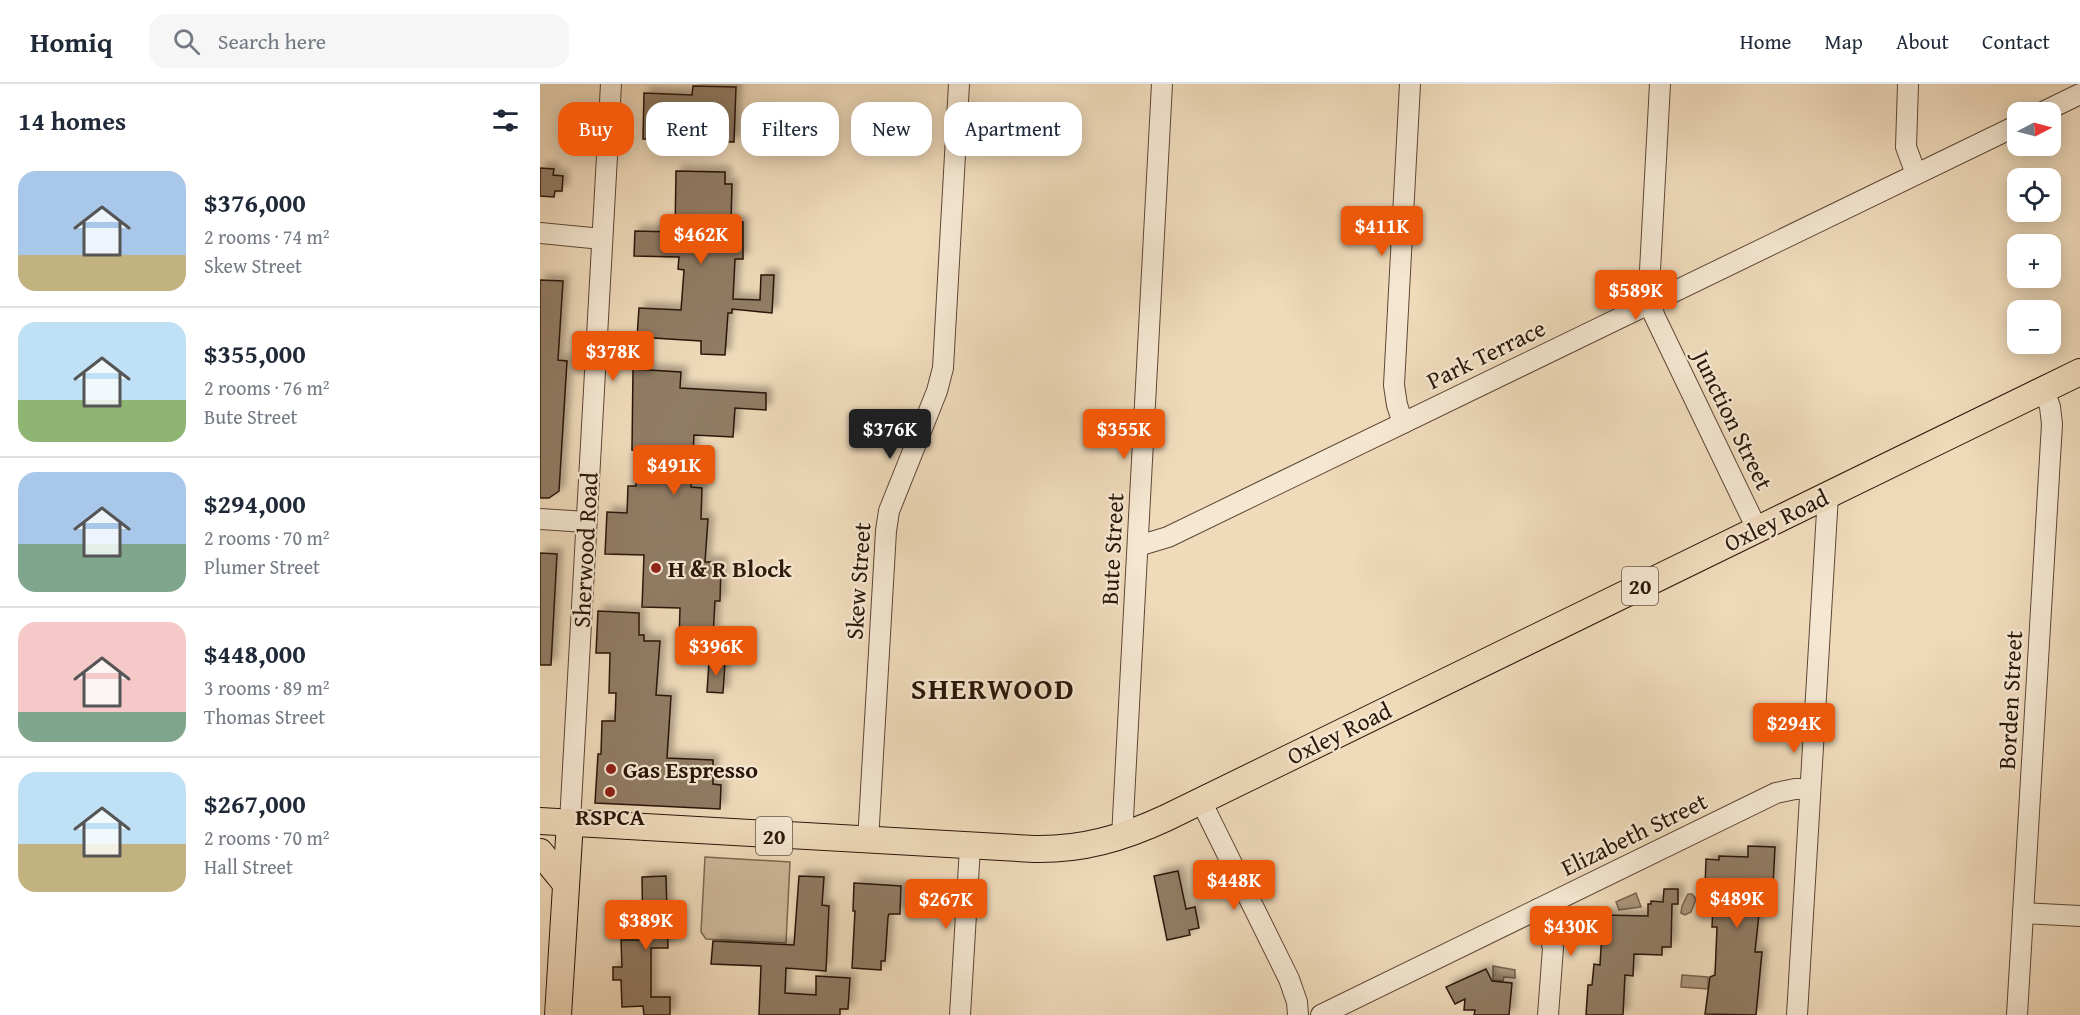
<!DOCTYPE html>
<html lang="en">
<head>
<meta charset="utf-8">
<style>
	:root { --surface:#fff; --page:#f6f6f7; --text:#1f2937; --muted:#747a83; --line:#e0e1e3; --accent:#ea580c }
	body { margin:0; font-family:"Gentium Book Plus",serif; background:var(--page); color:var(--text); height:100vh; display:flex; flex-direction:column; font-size:22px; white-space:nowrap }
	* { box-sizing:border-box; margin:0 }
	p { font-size:20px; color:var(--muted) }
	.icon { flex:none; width:33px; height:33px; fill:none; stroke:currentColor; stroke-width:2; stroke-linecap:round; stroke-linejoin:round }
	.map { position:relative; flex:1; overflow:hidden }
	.panel { display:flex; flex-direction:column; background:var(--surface); width:540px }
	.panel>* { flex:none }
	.guide { position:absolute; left:18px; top:18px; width:570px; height:54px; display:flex; gap:12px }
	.needle { width:39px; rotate:84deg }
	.fabs { position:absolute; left:1467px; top:18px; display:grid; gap:12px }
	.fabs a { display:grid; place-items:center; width:54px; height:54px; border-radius:12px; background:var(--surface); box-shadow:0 3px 15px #0003; font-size:30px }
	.price { position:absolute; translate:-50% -51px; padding:0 14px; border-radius:6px; background:var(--accent); color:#fff; font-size:20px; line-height:39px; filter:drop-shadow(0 2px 3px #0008) }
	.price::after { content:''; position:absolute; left:50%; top:36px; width:18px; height:14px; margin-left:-9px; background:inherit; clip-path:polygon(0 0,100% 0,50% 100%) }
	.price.on { background:#222; color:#fff }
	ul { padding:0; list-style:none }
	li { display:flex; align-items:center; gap:18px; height:150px; padding:0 18px }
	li+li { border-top:2px solid var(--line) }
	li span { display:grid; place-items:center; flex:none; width:168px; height:120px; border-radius:18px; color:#555 }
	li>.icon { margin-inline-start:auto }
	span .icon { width:72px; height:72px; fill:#fffc; stroke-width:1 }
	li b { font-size:26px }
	h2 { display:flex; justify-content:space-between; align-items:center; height:72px; padding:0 18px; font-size:26px }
	.chip { padding:0 21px; border-radius:18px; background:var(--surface); box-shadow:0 3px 15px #0003; font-size:21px; line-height:54px }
	.chip.on { background:var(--accent); color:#fff }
	header { display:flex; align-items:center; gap:36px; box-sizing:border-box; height:84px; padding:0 30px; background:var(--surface); border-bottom:2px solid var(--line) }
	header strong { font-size:28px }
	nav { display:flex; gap:33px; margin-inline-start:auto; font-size:21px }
	.search { width:420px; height:54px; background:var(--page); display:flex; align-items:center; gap:15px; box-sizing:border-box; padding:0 21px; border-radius:18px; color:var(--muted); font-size:22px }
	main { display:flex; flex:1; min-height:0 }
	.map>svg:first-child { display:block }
	.green { fill:#ceb99c; stroke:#7d6852; stroke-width:1.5 }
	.water { fill:#ad977e; stroke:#79634f; stroke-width:1.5 }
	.building { fill:#917c65; stroke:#2c1609; stroke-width:1.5; filter:url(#shadow) }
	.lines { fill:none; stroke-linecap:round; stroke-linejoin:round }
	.minor-casing { stroke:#5d4735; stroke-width:22 }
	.major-casing { stroke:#2c1609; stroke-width:28 }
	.minor { stroke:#f5e7d2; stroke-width:20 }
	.major { stroke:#efdaba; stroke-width:26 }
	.poi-dot { fill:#8f2418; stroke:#f5e7d2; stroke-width:2 }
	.labels { text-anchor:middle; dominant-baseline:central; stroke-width:4.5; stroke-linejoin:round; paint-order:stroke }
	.shield { fill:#f5e7d2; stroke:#685545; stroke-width:1.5 }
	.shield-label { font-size:22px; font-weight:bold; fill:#2c1609 }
	.street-label { font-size:24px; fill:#2c1609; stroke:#f5e7d2 }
	.poi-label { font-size:24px; font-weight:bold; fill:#2c1609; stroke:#f5e7d2; text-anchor:start }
	.district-label { font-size:30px; font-weight:bold; letter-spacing:1.5px; fill:#2c1609; stroke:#f5e7d2 }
</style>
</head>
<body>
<header>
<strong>Homiq</strong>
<div class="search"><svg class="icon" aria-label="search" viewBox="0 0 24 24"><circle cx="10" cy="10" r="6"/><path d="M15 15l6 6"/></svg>Search here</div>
<nav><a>Home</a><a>Map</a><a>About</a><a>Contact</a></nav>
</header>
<main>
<section class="panel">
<h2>14 homes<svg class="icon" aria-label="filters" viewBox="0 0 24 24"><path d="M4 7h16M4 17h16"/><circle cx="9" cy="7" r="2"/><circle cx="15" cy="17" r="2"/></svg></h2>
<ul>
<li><span style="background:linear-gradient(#a9c7e8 70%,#c2b280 0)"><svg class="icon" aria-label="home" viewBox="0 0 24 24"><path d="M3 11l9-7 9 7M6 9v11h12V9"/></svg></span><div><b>$376,000</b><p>2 rooms · 74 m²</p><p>Skew Street</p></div></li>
<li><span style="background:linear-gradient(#bfe0f5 65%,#8fb573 0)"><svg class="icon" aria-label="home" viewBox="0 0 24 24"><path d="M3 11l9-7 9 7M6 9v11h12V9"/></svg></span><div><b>$355,000</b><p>2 rooms · 76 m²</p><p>Bute Street</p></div></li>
<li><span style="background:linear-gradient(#a9c7e8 60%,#7fa58c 0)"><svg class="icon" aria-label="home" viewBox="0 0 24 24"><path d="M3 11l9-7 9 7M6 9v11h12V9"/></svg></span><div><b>$294,000</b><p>2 rooms · 70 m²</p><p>Plumer Street</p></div></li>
<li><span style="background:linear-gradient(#f6c9c9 75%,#7fa58c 0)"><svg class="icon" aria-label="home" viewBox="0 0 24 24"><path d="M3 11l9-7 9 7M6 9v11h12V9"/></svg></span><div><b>$448,000</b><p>3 rooms · 89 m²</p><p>Thomas Street</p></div></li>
<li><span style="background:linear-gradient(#bfe0f5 60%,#c2b280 0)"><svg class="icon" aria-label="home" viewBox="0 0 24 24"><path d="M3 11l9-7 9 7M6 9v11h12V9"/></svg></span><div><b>$267,000</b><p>2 rooms · 70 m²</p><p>Hall Street</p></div></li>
</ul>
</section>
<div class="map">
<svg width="1540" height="931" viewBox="0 0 1540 931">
	<defs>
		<filter id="shadow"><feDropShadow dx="5.5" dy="-5.5" stdDeviation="3" flood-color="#0004"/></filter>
	</defs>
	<rect width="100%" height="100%" fill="#efdaba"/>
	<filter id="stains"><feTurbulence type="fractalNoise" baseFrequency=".00333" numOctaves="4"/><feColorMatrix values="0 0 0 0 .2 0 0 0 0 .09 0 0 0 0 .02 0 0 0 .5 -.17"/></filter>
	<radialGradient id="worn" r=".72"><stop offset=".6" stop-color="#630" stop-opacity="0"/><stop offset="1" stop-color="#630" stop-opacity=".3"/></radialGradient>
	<path class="green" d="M165,773L250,778L246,859L166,855L161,848Z"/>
	<g class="water">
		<path d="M1096,809L1101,823L1079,826L1076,818Z"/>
		<path d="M1148,810H1152L1156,815L1151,828L1145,831L1141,829L1142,822Z"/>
		<path d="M953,882L975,886V894L964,893L963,897L953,896Z"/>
		<path d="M1142,891L1168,893V905L1141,903Z"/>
	</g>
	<g class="building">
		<path d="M153,2L196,3L194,58L144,57V65L122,64V55H103L104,9L152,11Z"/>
		<path d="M0,84L14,85L13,91L23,92L22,107H15L14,113L0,112Z"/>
		<path d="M136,87L185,88V100H192L191,137L203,138V175H195L193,215L220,216L221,191H234L232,229L192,225V229H188L185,271L161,270V257L97,253L99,224L141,226L144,186L138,185L139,173L94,172L95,147L135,148Z"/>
		<path d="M0,196L23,197L18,276L27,277L19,407L9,414H0Z"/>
		<path d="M93,285L141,288L140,304L226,309V326L195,324L193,353L154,351L151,403L162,404L161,435H168L165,478H181L180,517H175L173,552H167V559L139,558L140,524L102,523L104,471L65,470L67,428L87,429L88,402H96L98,367L92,366Z"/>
		<path d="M0,469L17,470L11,581H0Z"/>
		<path d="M58,527L99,529V551H104V557H120L116,611L131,612L127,674L173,676V700L181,701L180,725L55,719L58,670H61L62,637H75L76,609H69L70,569H56Z"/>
		<path d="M169,578H185L183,609L167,608Z"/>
		<path d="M1208,762L1235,763L1233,801H1222L1215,868H1222L1216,931L1165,930L1170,893L1175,891L1177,843H1172L1174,804L1165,803L1166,775L1179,776V772L1208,773Z"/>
		<path d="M638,787L646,825L655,823L659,844L649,846L650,851L627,856L614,792Z"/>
		<path d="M126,792L128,864H111V913H130V931H104L103,922L82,923L81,896H73V883H82L81,856H103L102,793Z"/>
		<path d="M259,792L284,793L282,821L289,822L286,887L246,884L245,909L276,911V892L310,894L308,925H300V931H219L221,882L171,880L173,857L254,861Z"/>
		<path d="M314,799L361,802L360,830H349L348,833L345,877H341V886L312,884L315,827H313Z"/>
		<path d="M1124,805H1138V820H1132L1131,863H1122V871L1094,870L1093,892L1085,891L1083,931H1046L1048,901H1052L1054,880L1060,881L1063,831L1108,832V820H1111V817L1123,818Z"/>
		<path d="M946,885L952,897L972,899L969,931H934L935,926H924L925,915L915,920L906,903Z"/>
	</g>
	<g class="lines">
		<defs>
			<g id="minor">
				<path d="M1120,0L1109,205L1114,231L1217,445"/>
				<path d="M1368,0L1366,63L1376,90"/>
				<path d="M1503,28L1540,10"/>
				<path d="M0,149L62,155"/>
				<path d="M863,339L857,321L854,301L870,0"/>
				<path d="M0,435L46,438"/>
				<path d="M598,462L628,453L1478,41"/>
				<path d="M661,717L749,895L757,918L758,931"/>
				<path d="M30,738L71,0"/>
				<path d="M582,753L622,0"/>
				<path d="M328,757L346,447L349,427L397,307L403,284L419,0"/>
				<path d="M998,825L1008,844L1013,864L1008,931"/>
				<path d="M1483,829L1540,832"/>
				<path d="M420,931L430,763"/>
				<path d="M781,931L1236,709L1255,705H1270"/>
				<path d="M1257,931L1288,411"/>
				<path d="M1477,931L1512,340L1510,323L1504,306"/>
			</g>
			<g id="major">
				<path d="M0,737L494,765C542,766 583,754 626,734L1540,288"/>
				<path d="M0,768L26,800"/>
				<path d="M18,931L30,738"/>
			</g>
		</defs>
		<use href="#minor" class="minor-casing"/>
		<use href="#major" class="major-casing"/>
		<use href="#minor" class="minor"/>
		<use href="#major" class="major"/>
	</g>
	<g class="poi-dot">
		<circle cx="116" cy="484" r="6"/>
		<circle cx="71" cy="685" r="6"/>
		<circle cx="70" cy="708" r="6"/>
	</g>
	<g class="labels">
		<g class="shield">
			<rect x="1082" y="483" width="36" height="38" rx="4.5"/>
			<rect x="216" y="733" width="36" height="38" rx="4.5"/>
		</g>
		<g class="shield-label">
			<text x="1100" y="502">20</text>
			<text x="234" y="752">20</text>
		</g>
		<g class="street-label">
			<text transform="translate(946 270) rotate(-26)">Park Terrace</text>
			<text transform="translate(1193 336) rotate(64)">Junction Street</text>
			<text transform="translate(1236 436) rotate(-26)">Oxley Road</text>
			<text transform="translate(572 465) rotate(-87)">Bute Street</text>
			<text transform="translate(45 466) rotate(-87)">Sherwood Road</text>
			<text transform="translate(318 497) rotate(-86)">Skew Street</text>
			<text transform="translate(1470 616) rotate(-87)">Borden Street</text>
			<text transform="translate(799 649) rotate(-26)">Oxley Road</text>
			<text transform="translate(1094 750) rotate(-26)">Elizabeth Street</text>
		</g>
		<g class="poi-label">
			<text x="128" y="484">H &amp; R Block</text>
			<text x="83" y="685">Gas Espresso</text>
			<text x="70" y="732" text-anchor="middle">RSPCA</text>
		</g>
		<g class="district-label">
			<text x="453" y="604">SHERWOOD</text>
		</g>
	</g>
	<rect width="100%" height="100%" filter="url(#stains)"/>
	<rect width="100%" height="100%" fill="url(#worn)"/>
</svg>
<div class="fabs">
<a><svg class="needle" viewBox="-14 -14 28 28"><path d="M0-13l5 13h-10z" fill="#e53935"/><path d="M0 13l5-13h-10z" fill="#747a83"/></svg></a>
<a><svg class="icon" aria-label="locate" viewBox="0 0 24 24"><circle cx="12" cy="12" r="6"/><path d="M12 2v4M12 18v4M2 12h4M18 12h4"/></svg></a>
<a>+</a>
<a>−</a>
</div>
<b class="price" style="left:842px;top:173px">$411K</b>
<b class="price" style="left:161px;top:181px">$462K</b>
<b class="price" style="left:1096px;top:237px">$589K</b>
<b class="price" style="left:73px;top:298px">$378K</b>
<b class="price on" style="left:350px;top:376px">$376K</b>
<b class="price" style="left:584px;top:376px">$355K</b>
<b class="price" style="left:134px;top:412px">$491K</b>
<b class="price" style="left:176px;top:593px">$396K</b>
<b class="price" style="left:1254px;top:670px">$294K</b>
<b class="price" style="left:694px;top:827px">$448K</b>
<b class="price" style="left:1197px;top:845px">$489K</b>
<b class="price" style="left:406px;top:846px">$267K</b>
<b class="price" style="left:106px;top:867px">$389K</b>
<b class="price" style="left:1031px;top:873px">$430K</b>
<div class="guide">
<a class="chip on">Buy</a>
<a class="chip">Rent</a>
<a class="chip">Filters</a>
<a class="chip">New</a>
<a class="chip">Apartment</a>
</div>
</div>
</main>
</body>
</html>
